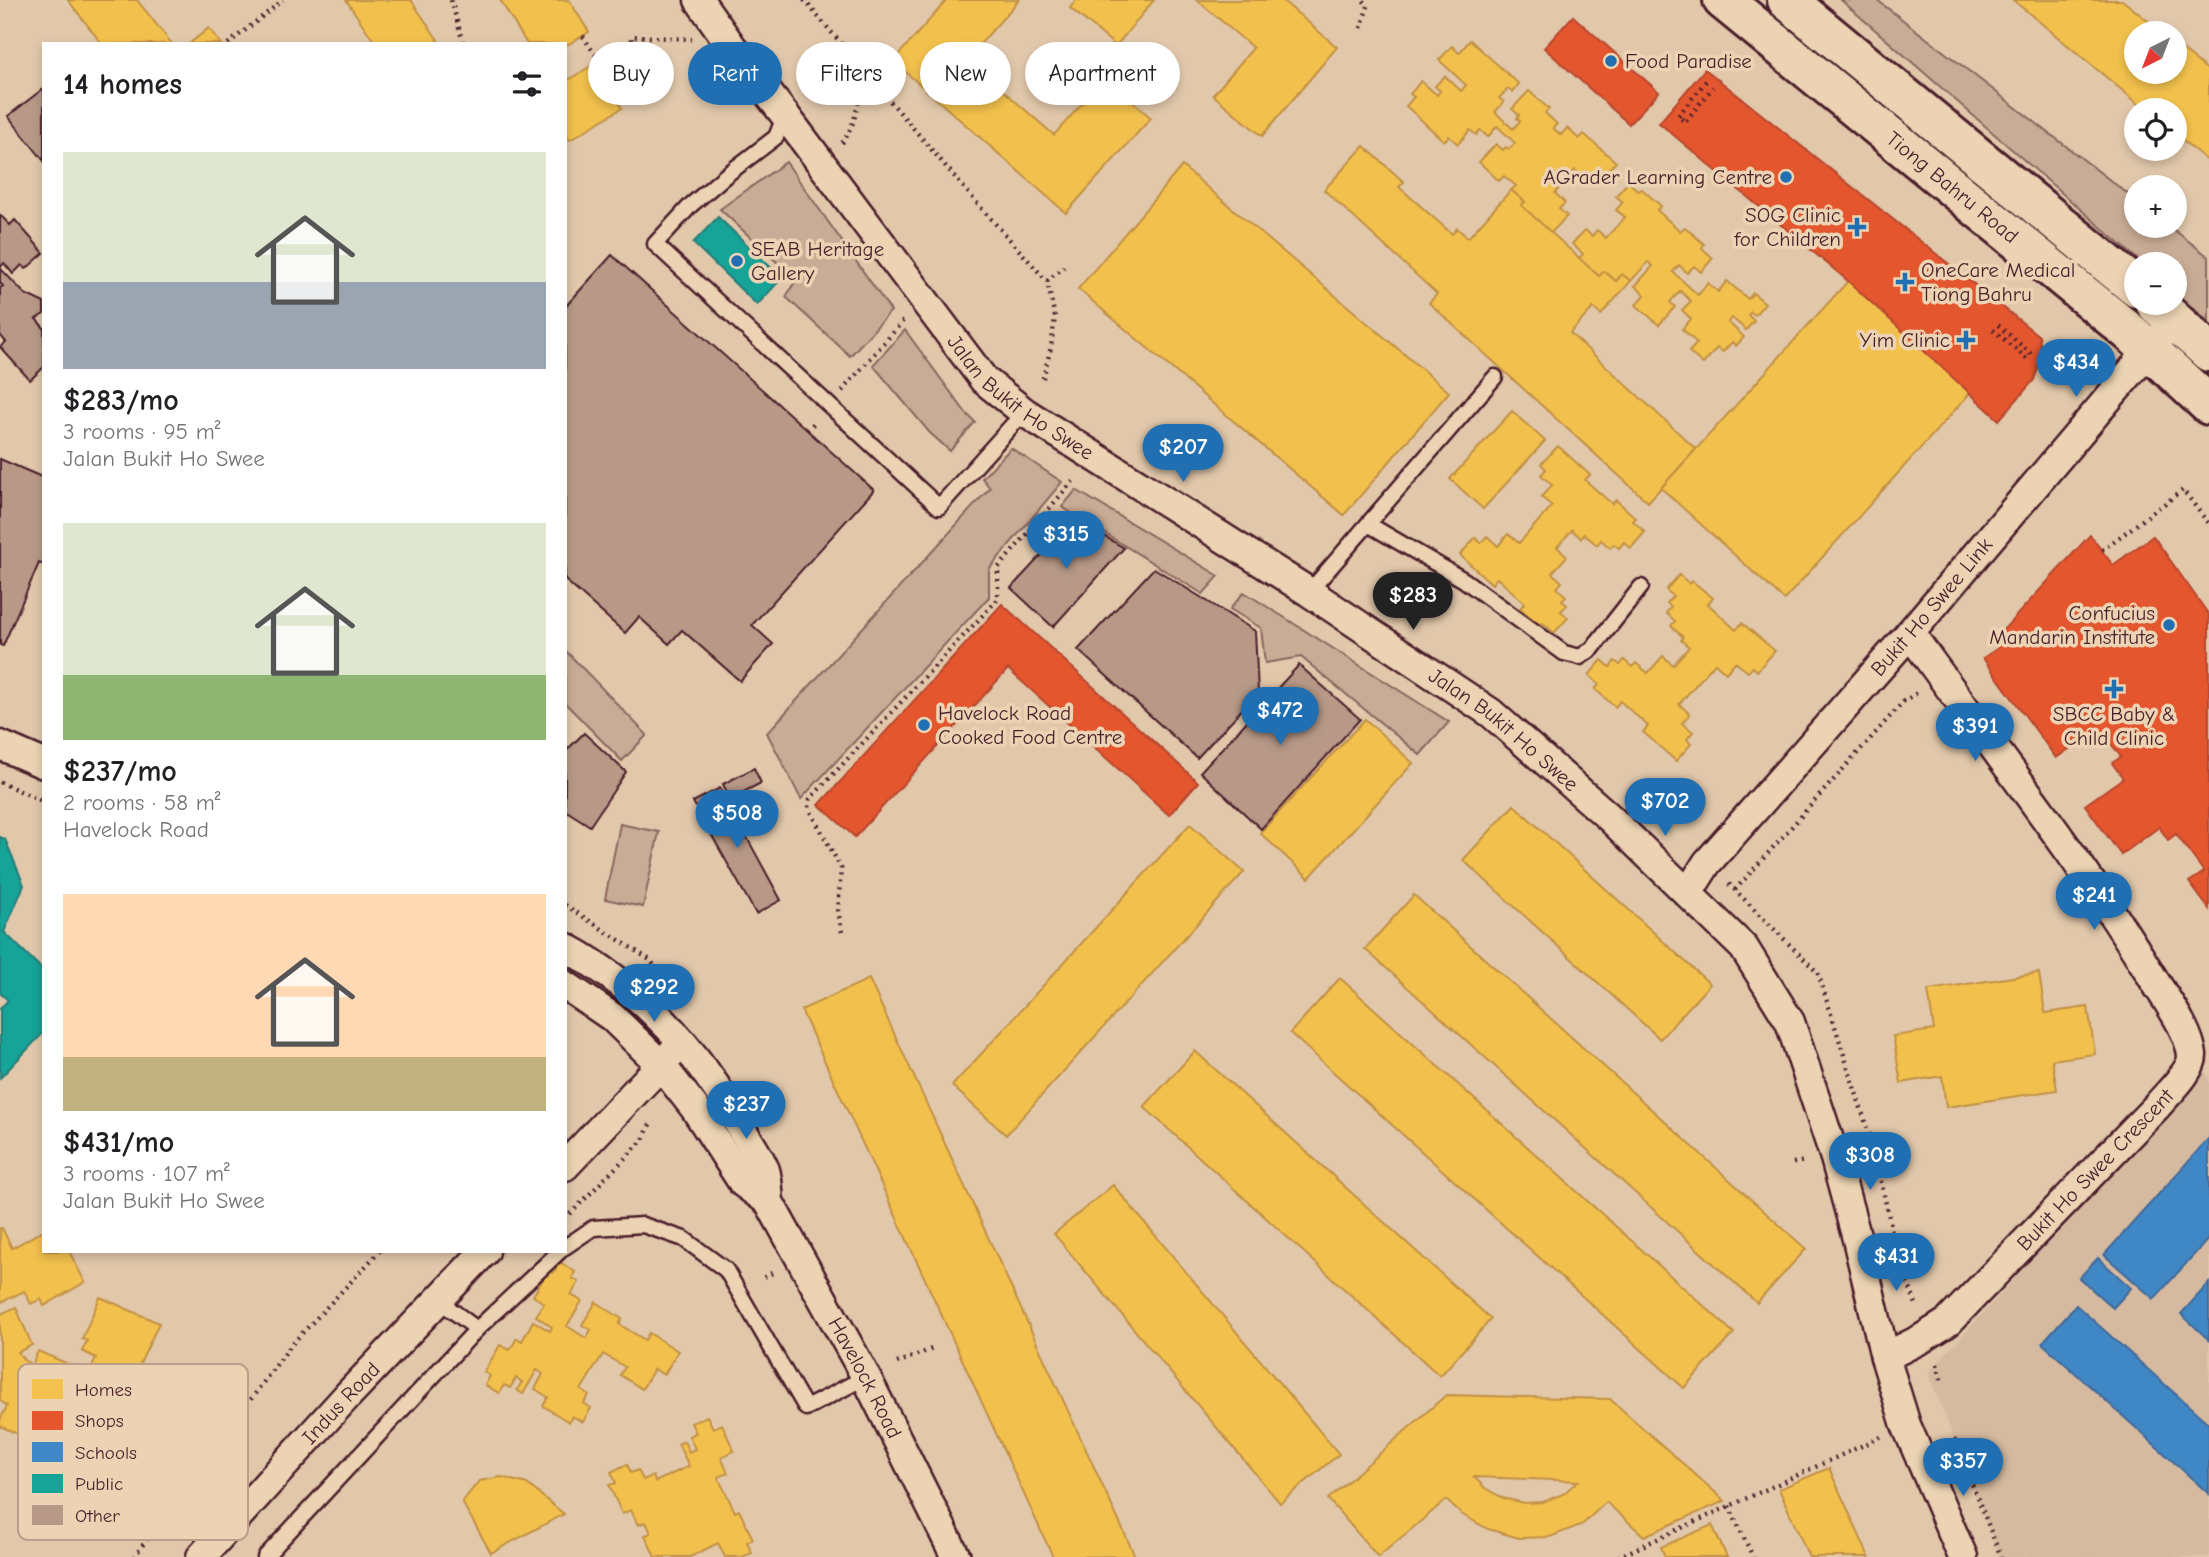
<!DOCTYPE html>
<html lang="en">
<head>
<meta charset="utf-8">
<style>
	:root { --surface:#fff; --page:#f2f2f2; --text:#202124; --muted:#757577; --accent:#1f6fb2 }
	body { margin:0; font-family:"Comic Neue",sans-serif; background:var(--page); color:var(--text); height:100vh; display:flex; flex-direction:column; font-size:26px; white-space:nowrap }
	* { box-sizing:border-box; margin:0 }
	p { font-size:23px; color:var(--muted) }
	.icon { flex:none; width:38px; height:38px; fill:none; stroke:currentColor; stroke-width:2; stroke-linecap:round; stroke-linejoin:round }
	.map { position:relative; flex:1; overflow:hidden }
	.sheet { position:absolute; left:42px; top:42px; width:525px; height:1211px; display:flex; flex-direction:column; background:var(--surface); border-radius:0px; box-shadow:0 4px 10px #0003 }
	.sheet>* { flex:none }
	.banner { position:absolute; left:588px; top:42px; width:665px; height:63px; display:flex; gap:14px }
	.needle { width:46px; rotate:222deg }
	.fabs { position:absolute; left:2124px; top:21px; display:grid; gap:14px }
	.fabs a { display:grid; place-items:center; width:63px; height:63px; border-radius:50%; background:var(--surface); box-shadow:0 4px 10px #0003; font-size:35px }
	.price { position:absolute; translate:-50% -60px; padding:0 16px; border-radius:24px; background:var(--accent); color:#fff; font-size:23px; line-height:46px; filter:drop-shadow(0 2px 4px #0008) }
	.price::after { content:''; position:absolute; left:50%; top:42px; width:21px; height:16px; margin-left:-10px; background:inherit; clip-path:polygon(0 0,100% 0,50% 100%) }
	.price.selected { background:#222; color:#fff }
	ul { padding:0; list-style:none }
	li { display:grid; align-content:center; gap:14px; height:371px; padding:0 21px }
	li span { display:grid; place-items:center; height:217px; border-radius:0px; color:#555 }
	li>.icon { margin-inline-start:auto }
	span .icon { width:126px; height:126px; fill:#fffc; stroke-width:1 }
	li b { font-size:30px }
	h2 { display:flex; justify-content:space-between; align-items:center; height:84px; padding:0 21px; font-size:30px }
	.pill { padding:0 24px; border-radius:32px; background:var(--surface); box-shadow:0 4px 10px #0003; font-size:24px; line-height:63px }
	.pill.selected { background:var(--accent); color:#fff }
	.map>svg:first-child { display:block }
	.built { fill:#d5baa0 }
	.green { fill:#c9ac95; stroke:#8a6660; stroke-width:2 }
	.homes { fill:#f2c14e; stroke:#c09044; stroke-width:2; fill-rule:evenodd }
	.shops { fill:#e4572e; stroke:#b6462d; stroke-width:2 }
	.schools { fill:#3f88c5; stroke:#426897; stroke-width:2 }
	.public { fill:#17a398; stroke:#267b77; stroke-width:2 }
	.building { fill:#b89987; stroke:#4a1f2b; stroke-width:2 }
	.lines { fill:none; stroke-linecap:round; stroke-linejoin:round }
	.lane-casing { stroke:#4a1f2b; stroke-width:19 }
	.street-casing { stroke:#4a1f2b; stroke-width:33 }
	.secondary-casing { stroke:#4a1f2b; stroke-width:44 }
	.path { stroke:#4a1f2b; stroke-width:4.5; stroke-dasharray:2 5; stroke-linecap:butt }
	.lane { stroke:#ecd3b3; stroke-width:14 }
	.street { stroke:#ecd3b3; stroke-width:28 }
	.secondary { stroke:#ecd3b3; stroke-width:38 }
	.poi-dot { fill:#1f6fb2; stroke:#ecd3b3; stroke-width:2.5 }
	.labels { text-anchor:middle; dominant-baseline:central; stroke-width:7; stroke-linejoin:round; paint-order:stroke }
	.poi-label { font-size:21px; fill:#4a1f2b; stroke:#ecd3b3; text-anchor:start }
	.street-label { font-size:21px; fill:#4a1f2b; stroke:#ecd3b3 }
	.key { fill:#ecd3b3; stroke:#bb9d8a; stroke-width:2 }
	.key-label { font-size:19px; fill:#4a1f2b }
</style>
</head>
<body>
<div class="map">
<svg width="2209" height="1557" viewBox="0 0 2209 1557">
	<rect width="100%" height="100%" fill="#e2c8ab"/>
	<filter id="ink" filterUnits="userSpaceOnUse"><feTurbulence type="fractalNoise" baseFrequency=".0143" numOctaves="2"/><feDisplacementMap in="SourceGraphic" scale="14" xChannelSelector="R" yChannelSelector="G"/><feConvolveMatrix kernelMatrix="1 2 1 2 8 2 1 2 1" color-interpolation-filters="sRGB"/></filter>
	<g filter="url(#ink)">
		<path class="built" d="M2204,1072L2209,1077V1557H2000L1928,1373Z"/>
		<g class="green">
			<path d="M1841,0H1877L2137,201V226H2169L2209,257V322L2175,292V264H2143Z"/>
			<path d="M786,162L891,311L850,356L786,297L796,280L720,209Z"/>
			<path d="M905,330L966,413L975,422L950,451L929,432L873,365Z"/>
			<path d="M1011,448L1062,482L989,569V597L801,799L767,733L990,488L982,478Z"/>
			<path d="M1076,490L1219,576L1203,594L1062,507Z"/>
			<path d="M1244,592L1449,722L1420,755L1301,657L1265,663L1261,628L1230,609Z"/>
			<path d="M565,650L647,735L622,761L565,703Z"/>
			<path d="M620,824L659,832L643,907L605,899Z"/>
		</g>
		<g class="homes">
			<path d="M68,0H137L172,44H102Z"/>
			<path d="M346,0H411L438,40L433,44H376Z"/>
			<path d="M500,0H569L589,32L565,46V44H527Z"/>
			<path d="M947,0H1019L967,59L1054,135L1106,77L1151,118L1066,213L893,61Z"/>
			<path d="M1076,0H1154L1116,46L1070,8Z"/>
			<path d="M1197,0H1282L1337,47L1262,136L1213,95L1253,48Z"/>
			<path d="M2013,0H2122L2163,33H2137V72H2175V44L2209,71V162L2175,134V110H2146Z"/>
			<path d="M209,28L221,44H189Z"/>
			<path d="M1470,40L1519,84L1512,92L1508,89L1499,98L1504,102L1495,112L1513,129L1520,121L1517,118L1519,115L1512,109L1529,91L1549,109L1545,113L1557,124L1553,128L1561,135L1567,128L1579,139L1584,134L1616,162L1600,179L1592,172L1585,179L1575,170L1555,193L1565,203L1559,209L1567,216L1551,233L1521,205L1525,202L1511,190L1516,186L1504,176L1499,181L1479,162L1496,144L1503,150L1506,147L1509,149L1515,143L1497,126L1488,137L1480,130L1476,135L1470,130L1458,144L1449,136L1444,141L1406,106L1414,97L1410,94L1421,81L1437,95L1440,91L1435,86L1445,76L1461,91L1466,85L1439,60L1452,46L1459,53Z"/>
			<path d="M594,64L622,108L570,140L565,132V82Z"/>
			<path d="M1364,146L1404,182L1399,187L1452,234L1457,228L1468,238L1511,190L1525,202L1521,205L1599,276L1604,271L1616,281L1622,274L1631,281L1601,315L1593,308L1570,333L1696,449L1648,502L1429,303L1437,294L1324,190Z"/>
			<path d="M1182,166L1449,392L1344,515L1078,289Z"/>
			<path d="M1628,182L1639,191L1642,189L1661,206L1657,210L1680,231L1685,227L1704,244L1702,248L1713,258L1701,272L1694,266L1687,273L1679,265L1673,272L1698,295L1708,283L1718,292L1727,281L1748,299L1753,293L1765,303L1755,315L1751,312L1748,315L1754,321L1746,330L1732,318L1728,322L1744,337L1736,346L1732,342L1723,352L1717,348L1703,364L1689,352L1697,343L1682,329L1691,319L1682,310L1691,301L1680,291L1670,302L1675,307L1659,325L1636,305L1645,295L1635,286L1653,266L1648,262L1631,281L1622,274L1616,281L1604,271L1599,276L1579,258L1583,254L1572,244L1585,230L1592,236L1597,230L1606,238L1625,217L1616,210L1623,202L1616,196Z"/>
			<path d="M1848,281L1971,392L1784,600L1661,488Z"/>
			<path d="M1512,411L1545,441L1483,509L1450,479Z"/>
			<path d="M1558,446L1590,475L1585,480L1612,504L1616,500L1636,518L1633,521L1645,532L1631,548L1624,542L1619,548L1614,544L1610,548L1601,540L1597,545L1584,534L1581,538L1572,530L1557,547L1567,556L1552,573L1562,582L1557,588L1566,596L1562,600L1567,605L1561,611L1568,618L1554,633L1543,623L1540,626L1520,608L1525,603L1497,578L1492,584L1460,555L1475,538L1481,543L1487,536L1498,546L1508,534L1519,543L1552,506L1541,497L1552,485L1541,475L1546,469L1541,464Z"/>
			<path d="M1679,575L1690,584L1692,581L1713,598L1708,604L1736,630L1742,623L1775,651L1757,671L1753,667L1748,672L1735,662L1726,673L1715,663L1679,704L1690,714L1682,723L1693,732L1687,739L1691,744L1676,761L1643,732L1648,726L1620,701L1615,707L1595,689L1599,685L1589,675L1602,660L1610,667L1615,661L1620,665L1624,660L1632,667L1636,663L1648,673L1663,656L1673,665L1689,647L1681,640L1683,637L1671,626L1675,621L1666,613L1671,607L1667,603L1673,596L1666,590Z"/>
			<path d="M1365,719L1413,763L1309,878L1260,833Z"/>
			<path d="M1514,805L1710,984L1660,1039L1463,860Z"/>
			<path d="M1190,824L1244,872L1006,1135L952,1086Z"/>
			<path d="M1414,895L1806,1249L1757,1303L1365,949Z"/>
			<path d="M2039,973L2045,1013L2088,1007L2095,1054L2052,1060L2057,1090L1946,1107L1942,1076L1901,1083L1893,1036L1934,1030L1928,990Z"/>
			<path d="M1340,978L1734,1333L1684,1388L1290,1033Z"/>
			<path d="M869,979L1135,1556L1053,1557L801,1010Z"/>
			<path d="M1195,1051L1491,1319L1440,1376L1144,1107Z"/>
			<path d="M1113,1185L1339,1454L1280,1503L1054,1234Z"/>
			<path d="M0,1228H2L12,1248L44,1230V1251H69L85,1282L44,1306L41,1299L31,1304L24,1291L0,1303Z"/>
			<path d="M560,1262L575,1272L572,1278L579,1282L571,1295L582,1301L567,1326L586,1338L591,1330L582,1325L596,1302L622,1319L619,1324L645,1340L649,1333L678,1351L664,1375L654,1369L642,1389L620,1375L625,1367L603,1354L581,1390L589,1395L584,1403L591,1408L583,1422L572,1416L569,1422L543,1406L548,1397L535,1389L543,1374L537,1370L523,1394L517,1390L522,1382L516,1378L510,1388L504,1385L499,1393L485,1385L490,1376L484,1372L500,1345L510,1350L517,1338L522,1341L533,1321L550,1331L552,1327L536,1316L544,1303L533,1296L548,1270L553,1273Z"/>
			<path d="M100,1297L159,1323L139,1366L160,1375L126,1454L114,1449L108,1462L100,1458L95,1470L35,1444L42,1428L24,1420L18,1434L0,1426V1420L7,1406L0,1400V1312L1,1314L16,1307L32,1345L18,1352L24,1360L32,1365L38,1351L80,1369L75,1382L84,1386L96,1358L82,1351L87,1341L82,1339Z"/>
			<path d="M1446,1395L1610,1399L1725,1501L1644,1536L1606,1502L1583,1524L1550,1537L1519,1538L1488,1529L1461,1514L1446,1500L1378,1557L1328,1499ZM1474,1477L1578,1481L1563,1494L1543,1502L1524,1503L1503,1498L1485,1488Z"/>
			<path d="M707,1416L713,1428L722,1424L734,1451L721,1457L728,1473L718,1477L735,1512L739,1510L753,1539L747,1542L752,1553L742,1557H725L718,1543L690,1557H655L645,1535L651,1533L646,1522L638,1525L631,1510L622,1514L609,1485L616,1483L611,1472L627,1464L631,1473L638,1470L643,1480L653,1476L655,1482L689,1466L678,1444L684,1441L689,1452L695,1449L689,1436L696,1433L691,1423Z"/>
			<path d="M1829,1468L1869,1557H1809L1779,1489Z"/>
			<path d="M501,1477L527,1484L564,1514L491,1553L462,1502L479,1481Z"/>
			<path d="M1712,1525L1727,1557H1665L1661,1547Z"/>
		</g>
		<g class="shops">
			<path d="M1573,16L1659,92L1629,124L1544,48Z"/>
			<path d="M1705,69L2039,336L2042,357L2034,380L1999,420L1848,281L1659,123Z"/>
			<path d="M2090,535L2113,565L2153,536L2209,615V909L2189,882L2204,872L2176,834L2168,840L2159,827L2121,855L2085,805L2123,778L2112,763L2121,757L2099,728L2056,758L1983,658L1998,648L1994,640Z"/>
			<path d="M1002,604L1198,782L1169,815L1008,669L855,837L819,805Z"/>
		</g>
		<g class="schools">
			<path d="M2209,1138V1238L2154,1299L2104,1255Z"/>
			<path d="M2098,1258L2131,1288L2113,1308L2079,1278Z"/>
			<path d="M2209,1283V1340L2181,1314Z"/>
			<path d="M2076,1305L2209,1424V1494L2042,1343Z"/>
		</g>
		<g class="public">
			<path d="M718,217L782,278L757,305L693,243Z"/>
			<path d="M0,837L5,839L24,885L4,932L44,971V1032L0,1078V1009L8,1000L0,993Z"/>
		</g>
		<g class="building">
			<path d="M44,88V161L8,116Z"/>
			<path d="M0,215L10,225L15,220L44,253L26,269L22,265L13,274L4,263L0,268Z"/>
			<path d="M612,255L874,490L752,625L773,644L740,681L682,630L669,644L639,617L625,633L565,580V307Z"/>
			<path d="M0,268L25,294L44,303V314L36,319L44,328V367L30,380L0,347L6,342L0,335V288L3,286L0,283Z"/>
			<path d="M0,459L44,478V565L39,563L3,646L0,645Z"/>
			<path d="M1075,519L1124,548L1053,627L1011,588Z"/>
			<path d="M1154,568L1255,631L1258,692L1197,758L1078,650Z"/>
			<path d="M1299,665L1360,719L1261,829L1200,772Z"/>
			<path d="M584,733L626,772L590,826L565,810V752Z"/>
			<path d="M754,768L761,783L730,799L723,784Z"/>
			<path d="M720,788L781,900L756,914L693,802Z"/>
		</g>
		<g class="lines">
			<defs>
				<g id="lane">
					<path d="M785,115L776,137L725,176L691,205L655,244L939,507L1024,412"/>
					<path d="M1368,524L1464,580L1564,653L1580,657L1592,649L1641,587"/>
					<path d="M1309,592L1495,377"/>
					<path d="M565,1247L593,1228L643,1225L684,1239L726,1270L806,1408L866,1377"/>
					<path d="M438,1300L477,1329"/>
					<path d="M265,1557L477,1329L560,1251"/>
				</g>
				<g id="street">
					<path id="s1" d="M699,0L735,51L785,115L984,380L1024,412L1309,592L1491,713L1610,818L1744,948L1790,1022L1835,1158L1857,1239L1885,1357L1906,1425L1963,1557"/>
					<path d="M0,745L44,764"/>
					<path id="s2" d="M1688,893L1707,863L1910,633L2162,335"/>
					<path id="s3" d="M565,947C643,989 702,1056 744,1133C751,1145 760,1158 765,1170C768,1180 768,1192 769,1202L866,1377L956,1557"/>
					<path d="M565,985L612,1017L661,1065L694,1107L743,1183L769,1202"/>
					<path d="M565,1166L674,1051"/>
					<path id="s4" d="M1885,1357L1921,1339L1948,1322L2157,1106C2167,1094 2193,1070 2192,1055C2189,1029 2164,997 2151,975C2078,855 1991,746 1910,633"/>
					<path id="s5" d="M201,1557L347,1396L485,1251"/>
				</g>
				<g id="secondary">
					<path id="s6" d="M1723,0L2132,334L2209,405"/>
					<path d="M1787,0L2137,288"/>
					<path d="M2155,303L2209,352"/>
				</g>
			</defs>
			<use href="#lane" class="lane-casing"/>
			<use href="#street" class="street-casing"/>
			<use href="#secondary" class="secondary-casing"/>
			<g class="path">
				<path d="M451,0L463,42"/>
				<path d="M804,0L983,210L1047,281L1055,317L1051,347L1042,382"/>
				<path d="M1361,28L1368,6L1363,0"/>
				<path d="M583,36C596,56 600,67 627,60L632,49V36L692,39"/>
				<path d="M228,44L283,0"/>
				<path d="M1706,81L1678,116L1685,122L1713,87"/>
				<path d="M842,143C858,122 859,95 864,69"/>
				<path d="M1047,281L1064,267"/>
				<path d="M1998,325L2031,354"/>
				<path d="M1993,330L2027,359"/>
				<path d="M842,391L903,321"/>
				<path d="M807,430L816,421"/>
				<path d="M2102,550L2183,490L2209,524"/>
				<path d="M0,782L44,802"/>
				<path d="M1729,884L1818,973L1873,1146L1897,1253L1917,1307"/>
				<path d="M1735,890L1904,701L1917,693"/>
				<path d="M565,905L650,960L663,977"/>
				<path d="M842,932L838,911L841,868L809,808L810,799L998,599V568L1073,481"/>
				<path d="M1793,1163L1806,1161"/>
				<path d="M570,1214L643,1140L652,1120"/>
				<path d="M764,1277L774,1272"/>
				<path d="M897,1363L934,1348"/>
				<path d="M1937,1364L1941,1380"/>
				<path d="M1954,1439L2001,1557"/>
				<path d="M1729,1506L1753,1557"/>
				<path d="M134,1557L291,1345L380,1251"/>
				<path d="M1618,1557L1881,1437"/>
			</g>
			<use href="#lane" class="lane"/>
			<use href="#street" class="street"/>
			<use href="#secondary" class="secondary"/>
		</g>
	</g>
	<g class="poi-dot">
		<circle cx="1611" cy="61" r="7"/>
		<circle cx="1786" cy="177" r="7"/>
		<path d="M1853.5 216.5h7v7h7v7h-7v7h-7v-7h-7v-7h7z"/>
		<circle cx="737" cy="261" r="7"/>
		<path d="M1901.5 271.5h7v7h7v7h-7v7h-7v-7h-7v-7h7z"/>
		<path d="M1962.5 329.5h7v7h7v7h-7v7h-7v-7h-7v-7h7z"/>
		<circle cx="2169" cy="625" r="7"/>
		<path d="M2110.5 678.5h7v7h7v7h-7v7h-7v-7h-7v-7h7z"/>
		<circle cx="924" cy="725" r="7"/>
	</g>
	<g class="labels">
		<g class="poi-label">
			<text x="1625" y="61">Food Paradise</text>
			<text x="1772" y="177" text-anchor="end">AGrader Learning Centre</text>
			<text x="1841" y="215" text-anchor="end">SOG Clinic<tspan x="1841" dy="24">for Children</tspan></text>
			<text x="751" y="249">SEAB Heritage<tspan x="751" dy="24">Gallery</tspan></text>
			<text x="1921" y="270">OneCare Medical<tspan x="1921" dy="24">Tiong Bahru</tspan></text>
			<text x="1950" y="340" text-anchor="end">Yim Clinic</text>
			<text x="2155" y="613" text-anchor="end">Confucius<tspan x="2155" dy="24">Mandarin Institute</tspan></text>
			<text x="938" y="713">Havelock Road<tspan x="938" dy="24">Cooked Food Centre</tspan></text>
			<text x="2114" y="714" text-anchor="middle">SBCC Baby &amp;<tspan x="2114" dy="24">Child Clinic</tspan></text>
		</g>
		<g class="street-label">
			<text stroke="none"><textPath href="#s6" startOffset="296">Tiong Bahru Road</textPath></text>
			<text stroke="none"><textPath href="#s1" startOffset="514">Jalan Bukit Ho Swee</textPath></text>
			<text stroke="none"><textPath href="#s2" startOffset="376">Bukit Ho Swee Link</textPath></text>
			<text stroke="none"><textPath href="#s1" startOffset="1102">Jalan Bukit Ho Swee</textPath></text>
			<text stroke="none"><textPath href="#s4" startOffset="284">Bukit Ho Swee Crescent</textPath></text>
			<text stroke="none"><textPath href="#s3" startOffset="537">Havelock Road</textPath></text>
			<text stroke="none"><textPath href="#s5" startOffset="208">Indus Road</textPath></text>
		</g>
	</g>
	<rect x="18" y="1364" width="230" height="176" rx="10" class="key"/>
	<rect x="32" y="1379" width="31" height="20" fill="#f2c14e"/>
	<rect x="32" y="1411" width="31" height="19" fill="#e4572e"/>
	<rect x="32" y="1442" width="31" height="20" fill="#3f88c5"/>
	<rect x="32" y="1474" width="31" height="19" fill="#17a398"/>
	<rect x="32" y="1505" width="31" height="20" fill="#b89987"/>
	<g class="key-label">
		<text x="75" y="1396">Homes</text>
		<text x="75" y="1427">Shops</text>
		<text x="75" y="1459">Schools</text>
		<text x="75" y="1490">Public</text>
		<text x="75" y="1522">Other</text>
	</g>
</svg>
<div class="fabs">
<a><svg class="needle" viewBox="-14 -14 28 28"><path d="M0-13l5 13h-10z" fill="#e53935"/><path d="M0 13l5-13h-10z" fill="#757577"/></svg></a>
<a><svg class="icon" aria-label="locate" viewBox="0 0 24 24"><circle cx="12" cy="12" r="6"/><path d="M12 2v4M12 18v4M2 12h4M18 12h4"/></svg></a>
<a>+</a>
<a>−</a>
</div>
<b class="price" style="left:2076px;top:399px">$434</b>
<b class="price" style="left:1183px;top:484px">$207</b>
<b class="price" style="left:1066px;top:571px">$315</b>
<b class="price selected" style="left:1413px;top:632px">$283</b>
<b class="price" style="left:1280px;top:747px">$472</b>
<b class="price" style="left:1975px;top:763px">$391</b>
<b class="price" style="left:1665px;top:838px">$702</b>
<b class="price" style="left:737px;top:850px">$508</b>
<b class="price" style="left:2094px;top:932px">$241</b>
<b class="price" style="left:654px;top:1024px">$292</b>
<b class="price" style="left:746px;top:1141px">$237</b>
<b class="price" style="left:1870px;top:1192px">$308</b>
<b class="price" style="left:1896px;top:1293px">$431</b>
<b class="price" style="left:1963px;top:1498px">$357</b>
<div class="banner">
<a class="pill">Buy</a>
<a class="pill selected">Rent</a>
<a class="pill">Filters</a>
<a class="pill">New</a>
<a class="pill">Apartment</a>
</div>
<section class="sheet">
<h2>14 homes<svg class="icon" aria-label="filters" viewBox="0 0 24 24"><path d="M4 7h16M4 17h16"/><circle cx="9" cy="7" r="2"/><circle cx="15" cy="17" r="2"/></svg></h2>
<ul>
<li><span style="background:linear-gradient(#dfe7d0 60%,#9aa5b1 0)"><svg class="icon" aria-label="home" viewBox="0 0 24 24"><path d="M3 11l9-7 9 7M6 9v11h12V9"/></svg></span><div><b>$283/mo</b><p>3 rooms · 95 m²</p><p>Jalan Bukit Ho Swee</p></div></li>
<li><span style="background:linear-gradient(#dfe7d0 70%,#8fb573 0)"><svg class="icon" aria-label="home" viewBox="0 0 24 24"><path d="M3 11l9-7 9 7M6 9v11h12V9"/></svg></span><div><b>$237/mo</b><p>2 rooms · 58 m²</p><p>Havelock Road</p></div></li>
<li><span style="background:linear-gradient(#ffd9b3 75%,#c2b280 0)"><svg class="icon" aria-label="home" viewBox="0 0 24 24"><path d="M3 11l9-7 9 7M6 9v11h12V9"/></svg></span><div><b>$431/mo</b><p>3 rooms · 107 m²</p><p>Jalan Bukit Ho Swee</p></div></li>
</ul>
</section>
</div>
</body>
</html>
